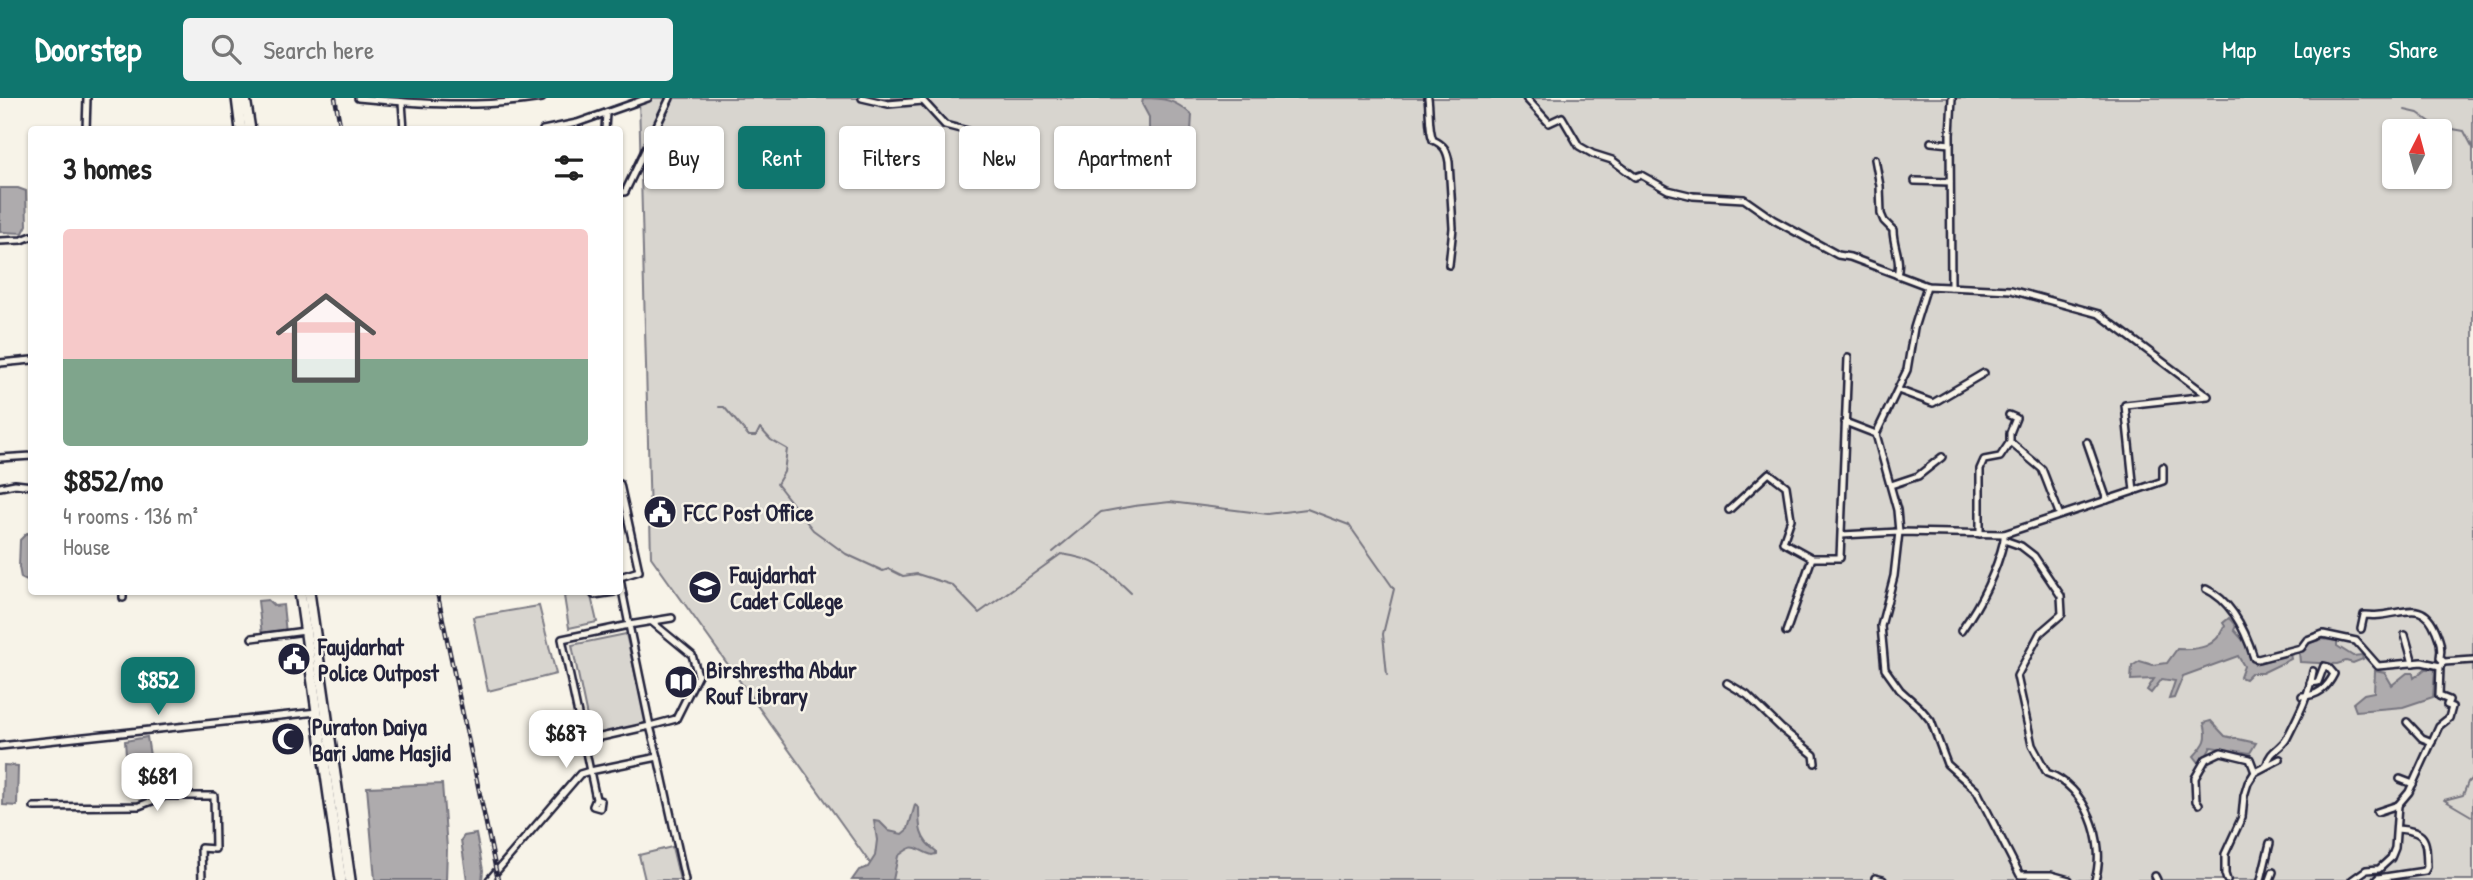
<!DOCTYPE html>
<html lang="en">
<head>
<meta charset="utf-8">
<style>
	:root { --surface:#fff; --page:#f2f2f2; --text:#222; --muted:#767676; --accent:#0f766e }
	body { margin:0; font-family:"Patrick Hand",sans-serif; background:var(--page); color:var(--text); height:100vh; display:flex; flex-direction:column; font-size:26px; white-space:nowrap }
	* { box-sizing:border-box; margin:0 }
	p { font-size:23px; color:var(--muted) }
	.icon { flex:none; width:38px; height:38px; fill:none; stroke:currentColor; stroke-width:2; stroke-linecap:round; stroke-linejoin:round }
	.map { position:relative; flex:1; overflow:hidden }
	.details { position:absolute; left:28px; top:28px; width:595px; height:469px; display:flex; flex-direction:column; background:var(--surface); border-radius:7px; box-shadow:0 2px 5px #0004 }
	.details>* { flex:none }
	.guide { position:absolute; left:644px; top:28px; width:665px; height:63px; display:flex; gap:14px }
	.needle { width:46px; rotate:6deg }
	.buttons { position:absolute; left:2382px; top:21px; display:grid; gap:14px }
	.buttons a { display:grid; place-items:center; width:70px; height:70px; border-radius:7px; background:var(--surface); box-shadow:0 2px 5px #0004; font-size:35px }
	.price { position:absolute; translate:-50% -60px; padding:0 16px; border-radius:14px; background:#fff; color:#222; font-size:23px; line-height:46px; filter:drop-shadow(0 2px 4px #0008) }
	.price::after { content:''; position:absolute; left:50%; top:42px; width:21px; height:16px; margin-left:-10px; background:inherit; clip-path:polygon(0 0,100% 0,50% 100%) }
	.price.active { background:var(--accent); color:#fff }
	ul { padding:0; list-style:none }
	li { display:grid; align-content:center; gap:14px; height:371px; padding:0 35px }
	li span { display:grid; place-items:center; height:217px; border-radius:7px; color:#555 }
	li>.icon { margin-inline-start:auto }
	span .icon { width:126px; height:126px; fill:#fffc; stroke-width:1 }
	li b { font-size:30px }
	h2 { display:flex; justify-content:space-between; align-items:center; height:84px; padding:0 35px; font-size:30px }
	.tag { padding:0 24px; border-radius:7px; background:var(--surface); box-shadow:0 2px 5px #0004; font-size:24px; line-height:63px }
	.tag.active { background:var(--accent); color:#fff }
	header { display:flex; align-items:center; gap:42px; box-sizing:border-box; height:98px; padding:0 35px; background:var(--accent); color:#fff }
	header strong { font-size:33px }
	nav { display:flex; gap:38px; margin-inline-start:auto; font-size:24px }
	.search { width:490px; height:63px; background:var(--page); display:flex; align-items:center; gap:18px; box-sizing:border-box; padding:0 24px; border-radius:7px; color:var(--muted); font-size:26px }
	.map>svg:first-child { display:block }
	.green { fill:#d8d5cf; stroke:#7d7c85; stroke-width:2; fill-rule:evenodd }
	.water { fill:#aeabad; stroke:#76747f; stroke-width:2 }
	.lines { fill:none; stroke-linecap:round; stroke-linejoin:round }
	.stream { stroke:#76747f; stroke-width:2 }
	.minor-casing { stroke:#22223b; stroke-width:10 }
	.trunk-casing { stroke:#22223b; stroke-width:14 }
	.minor { stroke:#f7f3e8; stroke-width:5 }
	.trunk { stroke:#f7f3e8; stroke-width:9 }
	.rail-casing { stroke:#22223b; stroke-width:4.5 }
	.rail { stroke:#f7f3e8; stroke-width:2; stroke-dasharray:5; stroke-linecap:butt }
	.labels { text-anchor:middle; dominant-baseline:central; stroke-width:5; stroke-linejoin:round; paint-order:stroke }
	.poi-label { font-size:23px; font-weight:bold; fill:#22223b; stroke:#f7f3e8; text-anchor:start }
</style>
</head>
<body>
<header>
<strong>Doorstep</strong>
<div class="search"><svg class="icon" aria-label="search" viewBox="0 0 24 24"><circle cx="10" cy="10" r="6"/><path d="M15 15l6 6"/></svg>Search here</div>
<nav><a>Map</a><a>Layers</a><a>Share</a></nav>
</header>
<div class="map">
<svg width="2473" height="782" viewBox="0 0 2473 782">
	<rect width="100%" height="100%" fill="#f7f3e8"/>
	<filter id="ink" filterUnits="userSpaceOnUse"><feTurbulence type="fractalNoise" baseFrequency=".0143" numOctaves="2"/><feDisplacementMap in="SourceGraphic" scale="14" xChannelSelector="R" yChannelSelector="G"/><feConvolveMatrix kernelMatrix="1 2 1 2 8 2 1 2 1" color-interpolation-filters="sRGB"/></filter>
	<g filter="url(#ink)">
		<g class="green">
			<path d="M639,0H2473V782H882L651,459ZM2394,33H2440V79H2394Z"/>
			<path d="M585,494H590L597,524L569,530L564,498Z"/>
			<path d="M539,508L556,576L488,593L473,519Z"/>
			<path d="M626,536L647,627L591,638L572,547Z"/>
			<path d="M672,749L680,782H645L639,757Z"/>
		</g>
		<g class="water">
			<path d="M1143,0C1165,0 1175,2 1192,17L1191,34C1178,46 1167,47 1149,46V19L1142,6Z"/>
			<path d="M0,90H18L26,93L27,127L23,135L0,134Z"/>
			<path d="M27,435H31V485L21,480L19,469L20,442Z"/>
			<path d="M268,502L274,508L283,507L286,535L262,537L258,503Z"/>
			<path d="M2229,520L2236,528L2234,532L2249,549L2255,566L2290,556L2291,561L2262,575H2251L2245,581L2240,579L2244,568L2238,558L2183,578L2174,600L2169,601L2175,583L2162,581L2151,595L2147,592L2154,581L2131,582L2132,568L2140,563L2153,567L2167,565L2177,551C2199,552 2215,550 2225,528L2223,525Z"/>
			<path d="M2322,541L2337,543V548L2353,558L2362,557L2363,561L2353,565L2346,563L2337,566L2300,564L2299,554L2305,552L2309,545Z"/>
			<path d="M2425,571H2435L2433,599L2403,609L2356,613L2353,605L2364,596L2374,594L2375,573L2385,575L2392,587L2407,575H2413L2414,580Z"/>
			<path d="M2211,623L2225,638L2256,645L2250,655L2211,649L2201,667L2194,658C2205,646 2209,641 2204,625Z"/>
			<path d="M147,639L156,695L129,697L125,643Z"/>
			<path d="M4,667L18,668L17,708L3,707Z"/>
			<path d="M442,686L447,750L446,782H375L367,689Z"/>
			<path d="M915,707L919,710C919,728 919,742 936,753V756L932,757C912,751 918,743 898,758L893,782H852L859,772L868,769L875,758L877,742L874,723L880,724L889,733L902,736L908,731Z"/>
			<path d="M476,736L483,772L482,782H467L461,742L464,738Z"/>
		</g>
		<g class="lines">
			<g class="stream">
				<path d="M2405,12L2418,15L2436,28L2464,33L2473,50"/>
				<path d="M719,309H724L749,338H756L760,330L771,342L787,351L784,374L777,386L813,432L846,456L883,473L889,471L903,478L917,476L952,487L979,515L1061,456C1097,461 1106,471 1131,495"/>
				<path d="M1053,454L1101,414L1134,408L1170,404L1268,416L1307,411L1349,427L1394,491L1383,536L1387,577"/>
				<path d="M2473,679L2468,684L2463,697L2444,702L2473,719"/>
			</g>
			<defs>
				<g id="minor">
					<path d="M358,0C420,6 480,10 542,0"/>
					<path d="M862,0L888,6L923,3L945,27L968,33"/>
					<path d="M1428,0C1430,13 1428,30 1433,42C1444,47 1447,52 1449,64L1453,130L1449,167"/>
					<path d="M1526,0L1549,25L1562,19L1579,48L1593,56L1612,62L1635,79L1641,77L1668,92L1693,98L1744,101L1774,122L1838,157L1850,159L1927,188L2011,192L2099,216L2208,298L2125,307L2134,393L2004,436L1899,434L1842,437"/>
					<path d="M402,4L404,32"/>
					<path d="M86,32L87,0"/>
					<path d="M543,32L577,25L648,0"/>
					<path d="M605,32L606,15"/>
					<path d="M1931,44L1950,46"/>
					<path d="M1875,61L1880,88L1881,116L1884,123L1893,132C1893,148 1902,161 1897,177"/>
					<path d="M1915,83L1950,84"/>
					<path d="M620,94H625L670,0"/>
					<path d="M0,143L22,142L32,138"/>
					<path d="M1927,188L1914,230L1907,272L1876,336L1897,412L1899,434L1894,478L1881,528L1885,571L1900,592L1920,610L1931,623L1947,666L1977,693L2020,777H2051L2069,782"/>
					<path d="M1951,189L1950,37L1952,0"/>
					<path d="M0,265L32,262"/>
					<path d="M1898,292L1933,305L1984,275"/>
					<path d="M2009,317L2016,320L2010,335V344L2042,371L2059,415"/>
					<path d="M1845,324L1876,336"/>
					<path d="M2087,344L2107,402"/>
					<path d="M0,360L32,358"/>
					<path d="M620,386L639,473L620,479L622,492"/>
					<path d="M1891,387L1918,378L1942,359"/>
					<path d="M0,389L15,386L32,388"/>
					<path d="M2134,393L2163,383V369"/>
					<path d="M1729,412L1769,375L1786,388L1791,421L1783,444L1812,460"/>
					<path d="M1980,436V371L1984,362L2000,359L2010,344"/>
					<path d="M2004,436V442L2021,448L2034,458L2061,498L2062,516L2040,535L2017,578L2032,647L2047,675C2086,688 2107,744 2095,782"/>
					<path d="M2206,491C2232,503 2246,534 2254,560L2258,561L2301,550L2307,542L2323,536L2356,543L2378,568L2422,564L2440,568L2444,564L2473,562"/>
					<path d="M592,494L594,497L614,494"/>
					<path d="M123,500V494"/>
					<path d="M652,524L692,557L698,577L676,621L650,628L629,527L672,520"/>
					<path d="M2361,531L2364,517C2370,517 2375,518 2381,517C2405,515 2424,502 2436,533C2440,543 2442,549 2440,560L2444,564"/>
					<path d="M1961,533C1981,505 1996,476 2004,442"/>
					<path d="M1786,534L1812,460H1840L1848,260"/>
					<path d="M2405,537L2413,565"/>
					<path d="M252,540L305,533"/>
					<path d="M1727,585L1747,597L1782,631L1814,657L1815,665"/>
					<path d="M2302,598C2318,598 2327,590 2334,576L2328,569L2324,568L2318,584L2310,585"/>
					<path d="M2407,624L2422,640L2432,644"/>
					<path d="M583,643L650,628L658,659L590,673L596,701L593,708L600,710L601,703L596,701"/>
					<path d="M0,648L317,614"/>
					<path d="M658,659L685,782"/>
					<path d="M2267,666C2270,652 2281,651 2287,640C2298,618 2309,598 2313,573"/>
					<path d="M2400,681L2413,686"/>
					<path d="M2199,706L2196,703L2195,680L2206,661L2221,654L2250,661L2255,674"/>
					<path d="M34,709L139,708L165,698H214L215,751L201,750L202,782"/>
					<path d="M2377,714L2398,707"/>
					<path d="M2155,778L2157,782"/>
					<path d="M1875,780L1883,782"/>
					<path d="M489,782L580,676L590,673L562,541L629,527L622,492"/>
					<path d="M2227,782L2225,776V756L2242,719L2244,698L2248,685L2255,674L2280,661"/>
					<path d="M2261,782L2270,745"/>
					<path d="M2270,782L2273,774"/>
					<path d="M2352,782L2366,772L2379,771L2391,760L2395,750L2398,707L2409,694L2439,628L2449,620L2452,609L2447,607L2449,602L2439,598L2440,568"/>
					<path d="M2376,782L2378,780L2425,773L2427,769C2426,742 2428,733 2397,731"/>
				</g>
				<g id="trunk">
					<path d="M237,0L241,32"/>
					<path d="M245,0L250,32"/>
					<path d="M300,494L341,782"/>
					<path d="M309,494L350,782"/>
				</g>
			</defs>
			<use href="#minor" class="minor-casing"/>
			<use href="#trunk" class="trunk-casing"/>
			<use href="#minor" class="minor"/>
			<use href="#trunk" class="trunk"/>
			<defs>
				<g id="rail">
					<path d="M335,0L341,32"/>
					<path d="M437,494L498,782"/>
				</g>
			</defs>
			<use href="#rail" class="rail-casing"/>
			<use href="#rail" class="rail"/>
		</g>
	</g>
	<defs>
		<symbol id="civic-disc" viewBox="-11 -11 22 22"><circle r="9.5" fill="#22223b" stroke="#f7f3e8"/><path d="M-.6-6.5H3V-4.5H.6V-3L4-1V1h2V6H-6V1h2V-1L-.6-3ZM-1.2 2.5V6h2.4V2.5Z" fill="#fff"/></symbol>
		<symbol id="university-disc" viewBox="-11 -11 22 22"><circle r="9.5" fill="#22223b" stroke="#f7f3e8"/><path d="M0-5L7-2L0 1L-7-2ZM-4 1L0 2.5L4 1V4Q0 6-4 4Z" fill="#fff"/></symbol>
		<symbol id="library-disc" viewBox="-11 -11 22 22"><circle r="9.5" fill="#22223b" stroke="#f7f3e8"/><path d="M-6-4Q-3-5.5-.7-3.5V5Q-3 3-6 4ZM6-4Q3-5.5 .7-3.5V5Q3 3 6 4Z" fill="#fff"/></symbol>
		<symbol id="mosque-disc" viewBox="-11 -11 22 22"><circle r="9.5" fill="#22223b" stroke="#f7f3e8"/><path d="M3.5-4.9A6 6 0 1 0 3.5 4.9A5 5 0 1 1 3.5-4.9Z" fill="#fff"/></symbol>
	</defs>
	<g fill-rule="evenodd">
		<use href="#civic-disc" x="641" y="395" width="38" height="38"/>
		<use href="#university-disc" x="686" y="470" width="38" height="38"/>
		<use href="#civic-disc" x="275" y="542" width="38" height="38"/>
		<use href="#library-disc" x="662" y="565" width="38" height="38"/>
		<use href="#mosque-disc" x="269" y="622" width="38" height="38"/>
	</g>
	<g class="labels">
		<g class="poi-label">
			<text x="684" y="414">FCC Post Office</text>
			<text x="730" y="476">Faujdarhat<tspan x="730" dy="26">Cadet College</tspan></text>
			<text x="318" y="548">Faujdarhat<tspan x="318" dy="26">Police Outpost</tspan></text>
			<text x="706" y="571">Birshrestha Abdur<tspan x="706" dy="26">Rouf Library</tspan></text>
			<text x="312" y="628">Puraton Daiya<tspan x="312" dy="26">Bari Jame Masjid</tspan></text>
		</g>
	</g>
</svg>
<div class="buttons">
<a><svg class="needle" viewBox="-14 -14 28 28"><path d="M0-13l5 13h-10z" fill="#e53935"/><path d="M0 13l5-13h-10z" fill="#767676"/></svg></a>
</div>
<b class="price active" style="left:158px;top:619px">$852</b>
<b class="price" style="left:566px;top:672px">$687</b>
<b class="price" style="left:157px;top:715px">$681</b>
<div class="guide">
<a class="tag">Buy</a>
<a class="tag active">Rent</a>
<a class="tag">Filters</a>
<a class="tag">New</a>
<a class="tag">Apartment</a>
</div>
<section class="details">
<h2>3 homes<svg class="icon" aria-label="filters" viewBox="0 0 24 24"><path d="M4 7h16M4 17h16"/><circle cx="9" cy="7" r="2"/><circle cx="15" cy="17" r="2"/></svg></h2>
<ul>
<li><span style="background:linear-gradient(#f6c9c9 60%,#7fa58c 0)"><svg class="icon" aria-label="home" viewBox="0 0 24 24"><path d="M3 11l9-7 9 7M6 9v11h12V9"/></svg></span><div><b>$852/mo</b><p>4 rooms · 136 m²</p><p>House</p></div></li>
</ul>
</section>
</div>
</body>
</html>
